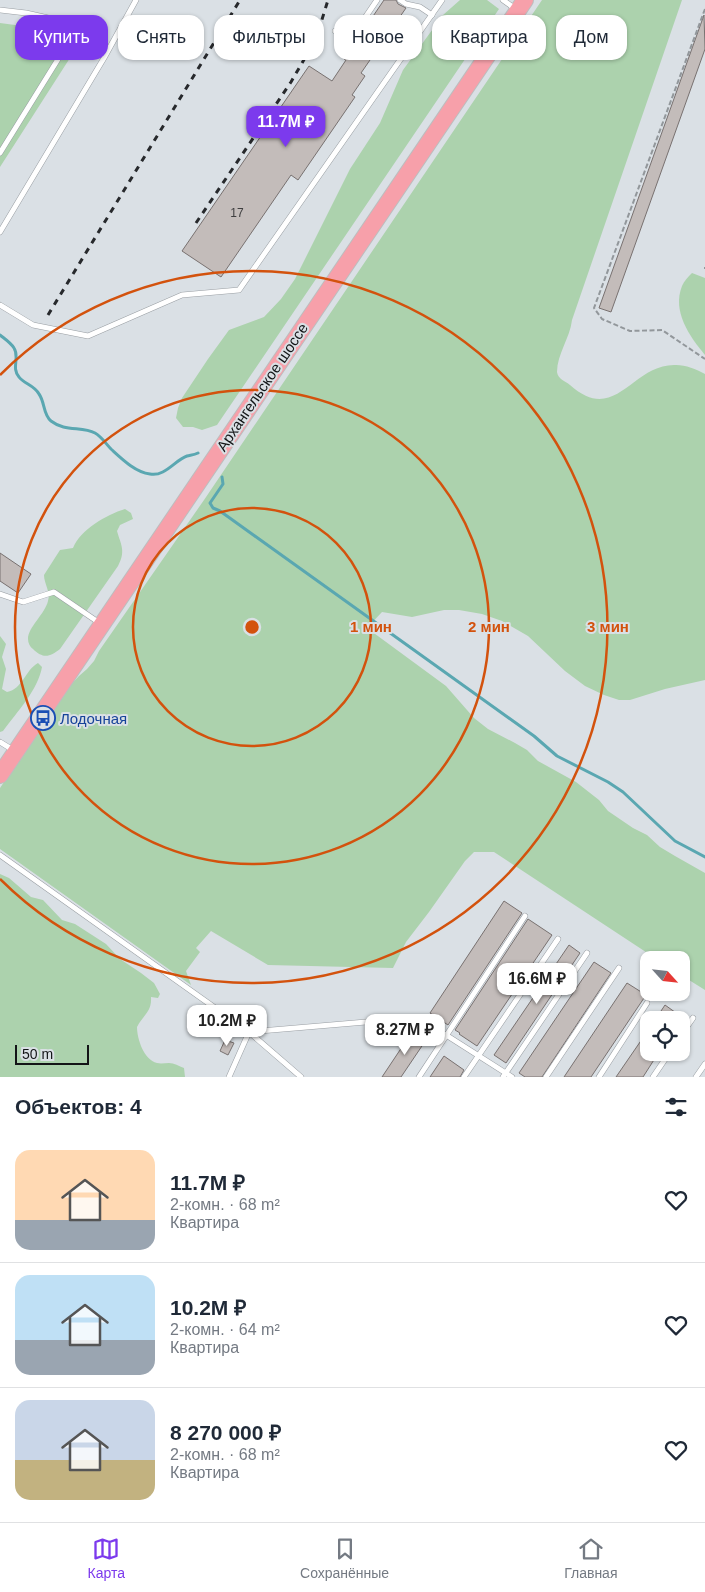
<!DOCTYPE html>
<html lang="ru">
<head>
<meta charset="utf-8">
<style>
	:root { --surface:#fff; --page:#f2f2f3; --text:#1f2937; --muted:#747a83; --line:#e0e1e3; --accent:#7c3aed }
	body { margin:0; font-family:Helvetica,sans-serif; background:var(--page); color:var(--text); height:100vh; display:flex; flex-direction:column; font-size:19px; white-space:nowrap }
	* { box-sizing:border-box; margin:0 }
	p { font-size:16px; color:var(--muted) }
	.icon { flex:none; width:28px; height:28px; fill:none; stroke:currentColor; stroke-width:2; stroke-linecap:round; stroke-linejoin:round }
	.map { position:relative; height:1077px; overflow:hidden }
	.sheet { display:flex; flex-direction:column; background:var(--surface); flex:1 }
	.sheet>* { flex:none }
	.guide { position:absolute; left:15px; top:15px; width:675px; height:45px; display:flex; gap:10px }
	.needle { width:32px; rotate:117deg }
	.tools { position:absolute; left:640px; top:951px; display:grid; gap:10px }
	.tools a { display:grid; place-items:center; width:50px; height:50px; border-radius:10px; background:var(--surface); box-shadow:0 1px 4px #0004; font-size:25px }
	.scale { position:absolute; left:15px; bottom:12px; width:74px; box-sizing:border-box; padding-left:5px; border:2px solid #131517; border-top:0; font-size:14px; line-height:18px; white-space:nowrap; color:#131517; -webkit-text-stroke:4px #dae0e5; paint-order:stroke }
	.price { position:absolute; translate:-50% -42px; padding:0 11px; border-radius:10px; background:#fff; color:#222; font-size:16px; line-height:32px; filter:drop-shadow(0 1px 2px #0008) }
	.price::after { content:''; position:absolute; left:50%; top:30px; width:15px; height:11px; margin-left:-8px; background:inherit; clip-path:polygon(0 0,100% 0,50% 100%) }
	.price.active { background:var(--accent); color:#fff }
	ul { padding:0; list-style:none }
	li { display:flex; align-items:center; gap:15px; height:125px; padding:0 15px }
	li+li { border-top:1px solid var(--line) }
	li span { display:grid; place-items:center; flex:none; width:140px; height:100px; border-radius:15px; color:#555 }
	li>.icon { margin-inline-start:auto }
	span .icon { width:60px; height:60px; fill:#fffc; stroke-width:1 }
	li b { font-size:21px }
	h2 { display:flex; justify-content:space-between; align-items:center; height:60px; padding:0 15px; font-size:21px }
	.tag { padding:0 18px; border-radius:15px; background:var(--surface); box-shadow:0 1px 4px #0004; font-size:18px; line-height:45px }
	.tag.active { background:var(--accent); color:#fff }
	.dock { display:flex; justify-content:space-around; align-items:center; height:70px; border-top:1px solid var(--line); background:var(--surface); font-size:14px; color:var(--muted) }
	.dock a { display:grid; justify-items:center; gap:2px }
	.dock .active { color:var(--accent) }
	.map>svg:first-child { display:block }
	.green { fill:#acd2ad }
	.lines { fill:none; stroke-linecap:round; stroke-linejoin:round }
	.stream { stroke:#5aa7b1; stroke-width:3 }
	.building { fill:#c3bcba; stroke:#787170 }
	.service-casing { stroke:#999ea3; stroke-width:6 }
	.primary-casing { stroke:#bdbdbe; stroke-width:18 }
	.path { stroke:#92979b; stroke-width:2; stroke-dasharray:5 2.5; stroke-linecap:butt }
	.service { stroke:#fff; stroke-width:5 }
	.primary { stroke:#f7a0aa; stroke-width:16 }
	.rail { stroke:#27292c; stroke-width:3; stroke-dasharray:6 6; stroke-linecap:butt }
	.ring { fill:none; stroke:#d3520d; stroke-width:2.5 }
	.labels { text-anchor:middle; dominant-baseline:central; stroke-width:4; stroke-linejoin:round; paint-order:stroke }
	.number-label { font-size:12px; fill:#3f3f40 }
	.street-label { font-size:15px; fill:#131517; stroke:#dae0e5 }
	.transit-label { font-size:15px; fill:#164399; stroke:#dae0e5; text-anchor:start }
	.centre { fill:#d3520d; stroke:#dae0e5; stroke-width:2.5 }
	.ring-label { font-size:15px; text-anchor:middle; font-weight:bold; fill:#d3520d; stroke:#dae0e5; stroke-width:4; stroke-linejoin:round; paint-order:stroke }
</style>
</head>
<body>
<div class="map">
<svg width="705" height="1077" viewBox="0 0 705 1077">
	<rect width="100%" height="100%" fill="#dae0e5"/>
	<g class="green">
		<path d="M460,0H487L499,9L217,425L202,430L193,427H183L176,418L178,408L182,398L208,359L229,330L264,317L281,299L295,279L350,169L380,123L403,70L443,15Z"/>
		<path d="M542,0H682L572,320C570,338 557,354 557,372C558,379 565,381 570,385C616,426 632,363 676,365C686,365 696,369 705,374V680L665,689L630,700H619L604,695L585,686L565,671L528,636L502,621L482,614L459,610H444L412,617L382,612L367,628L446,686L474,718L488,729L515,743L527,750L538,761L576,782L599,800L608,811L633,828L647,835L660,847L675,856L705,873V990L681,975V960H658L494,852H474L465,861L429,912L406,942L393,968L268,965L211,931L196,948L200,952L186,971L191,985L0,849V788L66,690L79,676L87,669L94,661L99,651L204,500Z"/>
		<path d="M0,23L15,25L38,23L48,25L77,47L0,167Z"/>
		<path d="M692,273L705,278V355C689,336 672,311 682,286C684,281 688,277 692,273Z"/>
		<path d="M125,509L131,513L133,519L120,525L117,531C121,545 126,551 118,566L60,649C50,657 43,659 33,649C30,647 28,643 28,639C28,627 45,614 48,601C51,592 44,584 44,575L60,550L73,548C81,529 106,515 125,509Z"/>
		<path d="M0,636L6,644L2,657L6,669L2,689L7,692C23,689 25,670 38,663L42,667C38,690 17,712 3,731L0,732Z"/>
		<path d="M0,874L9,878L31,897L43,900L62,920L75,924L106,944L120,959L141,973L154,983L160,994L158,998L151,997C152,1012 143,1015 137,1027C137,1039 144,1060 157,1063C161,1064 165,1063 169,1063C174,1063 179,1066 184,1068L185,1077H0Z"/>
	</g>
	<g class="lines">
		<g class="stream">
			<path d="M0,335C5,339 11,343 14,348C20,357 11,368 19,377C24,384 34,385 39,394C45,402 43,415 51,421C65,432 82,426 95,433C102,437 106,444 111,449C122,459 135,472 150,474C165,477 175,460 187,456C191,455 194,455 198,453"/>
			<path d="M222,477L223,484L210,503L213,508L220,511L534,736L557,756L608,782L623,792L675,841L705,857"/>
		</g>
	</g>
	<g class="building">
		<path d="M384,0H396L398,4L406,8L361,73L365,76L352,95L355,97L298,180L291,175L221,277L182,251L309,66L332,81L346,60L344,59Z"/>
		<path d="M704,15L705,49L611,312L599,308Z"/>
		<path d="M0,553L31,574L18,593L0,581Z"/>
		<path d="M504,901L522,913L448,1025L430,1013Z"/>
		<path d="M528,919L552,935L477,1046L459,1034L460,1033L455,1030Z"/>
		<path d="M569,945L580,953L506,1063L494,1055Z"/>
		<path d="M594,962L611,973L542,1077H525L519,1073Z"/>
		<path d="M627,983L646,995L591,1077H564Z"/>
		<path d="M665,1005L686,1020H655Z"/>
		<path d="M649,1029V1052H659L643,1077H616Z"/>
		<path d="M412,1032L426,1040L401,1077H382Z"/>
		<path d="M225,1040L234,1043L228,1055L220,1051Z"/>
		<path d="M444,1056L464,1070L460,1077H430Z"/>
	</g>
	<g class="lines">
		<defs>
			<g id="service">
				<path d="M400,0L406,4L420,7L432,15"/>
				<path d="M503,0L517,10"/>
				<path d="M0,10L26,13L66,22L73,35L0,153"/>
				<path d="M335,31L354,34L377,0"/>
				<path d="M0,232L104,58L136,0"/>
				<path d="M0,305L33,325L88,336L182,295L239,290L442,0"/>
				<path d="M0,594L23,602L54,592L101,624"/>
				<path d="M0,742L13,750"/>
				<path d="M0,855L249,1032L413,1018L446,1035L512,1077"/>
				<path d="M681,1035L693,1018"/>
				<path d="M229,1077L249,1032L301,1077"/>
				<path d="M419,1077L525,916"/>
				<path d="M464,1077L558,939"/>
				<path d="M503,1077L587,953"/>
				<path d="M546,1077L619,968"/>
				<path d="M599,1077L647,1003"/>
				<path d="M653,1077L670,1052"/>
				<path d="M696,1077L705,1064"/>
			</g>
			<path id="primary" d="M0,775L525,0"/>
		</defs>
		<use href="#service" class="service-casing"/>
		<use href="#primary" class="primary-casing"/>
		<g class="path">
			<path d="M705,9L594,308L602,319L630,331L662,330L705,359"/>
			<path d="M704,268H705"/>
		</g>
		<use href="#service" class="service"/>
		<use href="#primary" class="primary"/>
		<g class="rail">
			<path d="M196,223L291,82L316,39L328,0"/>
			<path d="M48,315L240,0"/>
		</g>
	</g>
	<g class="ring">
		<circle cx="252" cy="627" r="119"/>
		<circle cx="252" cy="627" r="237"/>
		<path d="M0 375A356 356 0 1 1 0 879"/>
	</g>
	<defs>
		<symbol id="bus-ring" viewBox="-11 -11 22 22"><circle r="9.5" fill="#dae0e5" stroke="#1a4fb4" stroke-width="1.5"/><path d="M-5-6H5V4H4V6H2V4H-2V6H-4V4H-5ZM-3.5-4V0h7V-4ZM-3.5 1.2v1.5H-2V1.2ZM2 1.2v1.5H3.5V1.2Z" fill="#1a4fb4"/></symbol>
	</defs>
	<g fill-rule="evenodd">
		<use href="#bus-ring" x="29" y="704" width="28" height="28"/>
	</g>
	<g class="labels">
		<g class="number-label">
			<text x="237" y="213">17</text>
		</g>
		<g class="street-label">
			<text transform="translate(262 387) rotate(-56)">Архангельское шоссе</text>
		</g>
		<g class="transit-label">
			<text x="60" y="718">Лодочная</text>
		</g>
	</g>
	<circle cx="252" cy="627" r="8" class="centre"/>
	<g class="ring-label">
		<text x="371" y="632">1 мин</text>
		<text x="489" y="632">2 мин</text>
		<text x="608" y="632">3 мин</text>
	</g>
</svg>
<div class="tools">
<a><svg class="needle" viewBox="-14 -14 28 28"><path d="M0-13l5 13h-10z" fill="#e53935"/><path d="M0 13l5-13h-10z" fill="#747a83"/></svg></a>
<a><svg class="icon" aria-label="locate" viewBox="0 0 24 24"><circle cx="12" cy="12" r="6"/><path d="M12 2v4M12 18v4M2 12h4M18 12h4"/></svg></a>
</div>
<div class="scale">50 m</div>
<b class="price active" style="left:286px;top:148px">11.7M ₽</b>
<b class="price" style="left:537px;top:1005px">16.6M ₽</b>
<b class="price" style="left:227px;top:1047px">10.2M ₽</b>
<b class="price" style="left:405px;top:1056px">8.27M ₽</b>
<div class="guide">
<a class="tag active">Купить</a>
<a class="tag">Снять</a>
<a class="tag">Фильтры</a>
<a class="tag">Новое</a>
<a class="tag">Квартира</a>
<a class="tag">Дом</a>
</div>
</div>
<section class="sheet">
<h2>Объектов: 4<svg class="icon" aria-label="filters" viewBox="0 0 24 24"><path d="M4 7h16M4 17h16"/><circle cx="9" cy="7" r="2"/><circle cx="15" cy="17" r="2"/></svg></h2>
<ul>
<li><span style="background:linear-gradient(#ffd9b3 70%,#9aa5b1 0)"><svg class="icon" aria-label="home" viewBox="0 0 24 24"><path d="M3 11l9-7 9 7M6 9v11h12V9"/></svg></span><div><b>11.7M ₽</b><p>2-комн. · 68 m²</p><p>Квартира</p></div><svg class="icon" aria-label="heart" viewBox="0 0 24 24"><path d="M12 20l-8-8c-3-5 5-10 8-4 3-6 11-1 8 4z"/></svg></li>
<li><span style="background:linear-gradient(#bfe0f5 65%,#9aa5b1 0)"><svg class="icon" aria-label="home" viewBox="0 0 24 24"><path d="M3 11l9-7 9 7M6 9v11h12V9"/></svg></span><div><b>10.2M ₽</b><p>2-комн. · 64 m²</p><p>Квартира</p></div><svg class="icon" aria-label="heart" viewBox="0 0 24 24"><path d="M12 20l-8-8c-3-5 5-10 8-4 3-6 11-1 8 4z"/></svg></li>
<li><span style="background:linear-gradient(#c9d6e8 60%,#c2b280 0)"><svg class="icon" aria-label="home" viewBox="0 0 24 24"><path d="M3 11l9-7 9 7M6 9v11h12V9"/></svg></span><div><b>8 270 000 ₽</b><p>2-комн. · 68 m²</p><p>Квартира</p></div><svg class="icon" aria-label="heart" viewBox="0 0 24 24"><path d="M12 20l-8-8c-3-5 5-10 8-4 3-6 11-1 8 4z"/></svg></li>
</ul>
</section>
<nav class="dock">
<a class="active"><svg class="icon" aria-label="map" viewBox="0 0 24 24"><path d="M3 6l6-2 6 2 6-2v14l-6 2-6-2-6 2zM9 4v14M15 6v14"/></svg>Карта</a>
<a><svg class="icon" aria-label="saved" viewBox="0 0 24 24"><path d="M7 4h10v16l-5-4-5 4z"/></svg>Сохранённые</a>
<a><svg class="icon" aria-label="home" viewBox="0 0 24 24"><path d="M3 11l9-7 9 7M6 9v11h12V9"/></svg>Главная</a>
</nav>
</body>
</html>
